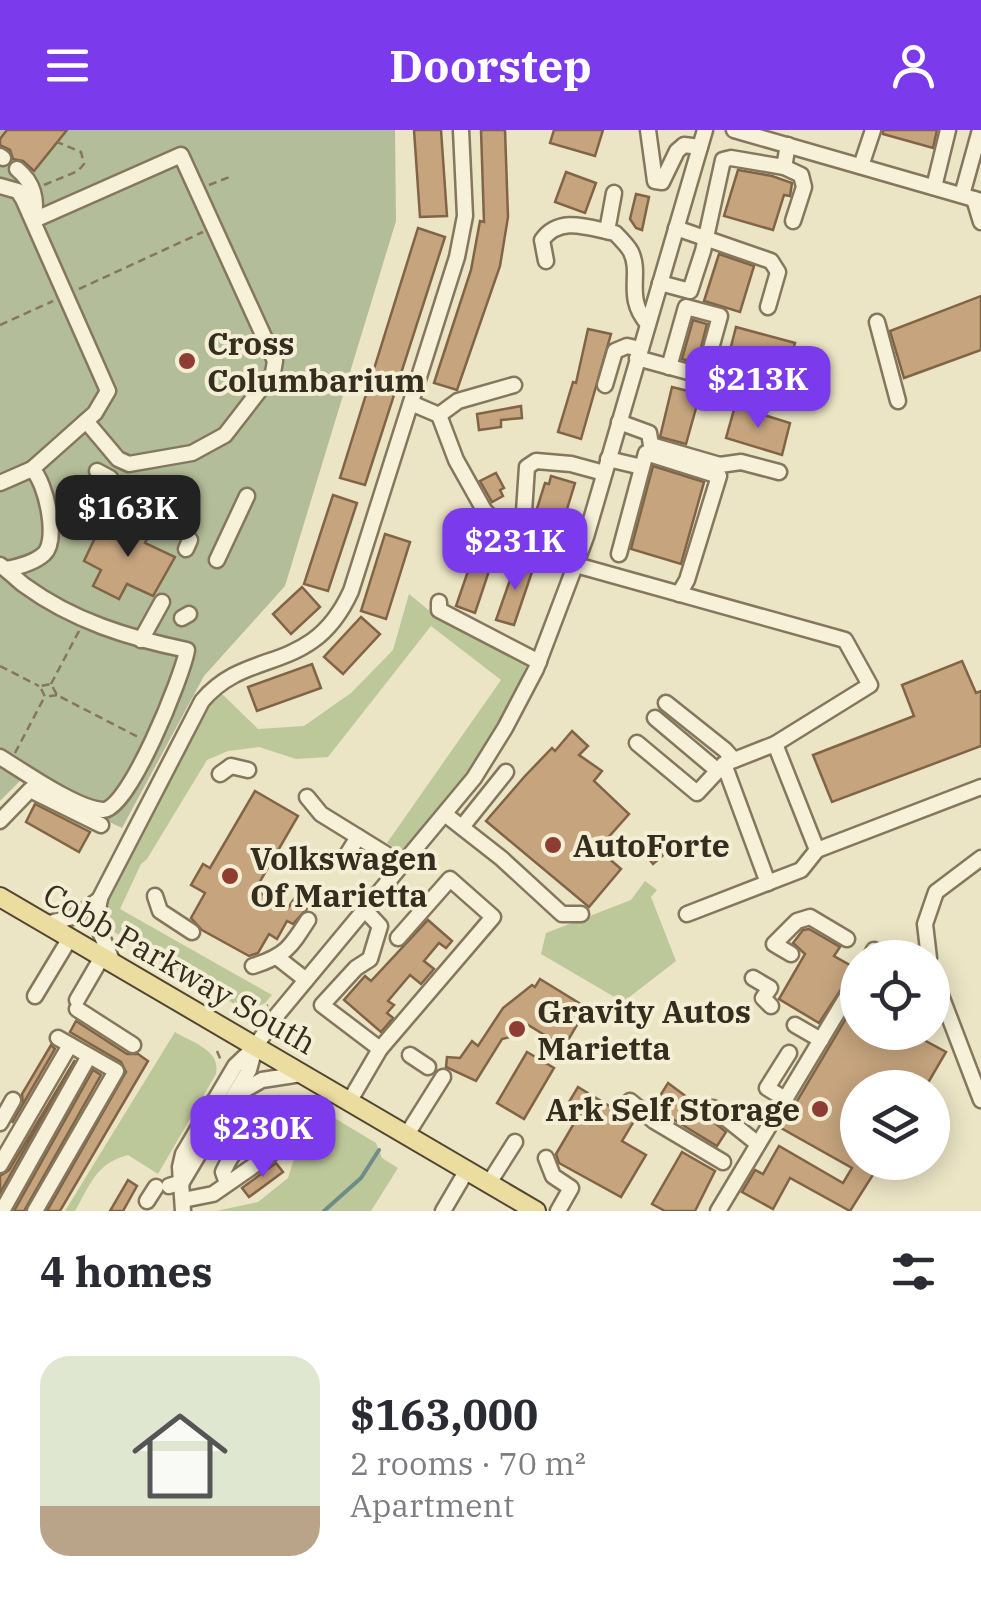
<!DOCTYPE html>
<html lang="en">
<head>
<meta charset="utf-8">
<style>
	:root { --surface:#fff; --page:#f7f7f7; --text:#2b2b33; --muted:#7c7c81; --line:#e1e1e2; --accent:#7c3aed }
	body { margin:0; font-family:"IBM Plex Serif",serif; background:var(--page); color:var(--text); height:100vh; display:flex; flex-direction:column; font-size:38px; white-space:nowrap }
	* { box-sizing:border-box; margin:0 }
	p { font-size:32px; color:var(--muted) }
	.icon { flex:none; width:55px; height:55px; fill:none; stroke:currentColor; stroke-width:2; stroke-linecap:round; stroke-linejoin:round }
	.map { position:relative; height:1081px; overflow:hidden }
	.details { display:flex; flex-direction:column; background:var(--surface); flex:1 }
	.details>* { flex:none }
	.tools { position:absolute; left:840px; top:810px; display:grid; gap:20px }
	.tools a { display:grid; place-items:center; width:110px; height:110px; border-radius:50%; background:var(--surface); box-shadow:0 5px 25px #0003; font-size:50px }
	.price { position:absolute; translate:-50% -85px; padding:0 22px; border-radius:20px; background:var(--accent); color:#fff; font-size:32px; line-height:65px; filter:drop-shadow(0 2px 5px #0008) }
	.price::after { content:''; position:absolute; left:50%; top:60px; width:30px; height:22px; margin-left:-15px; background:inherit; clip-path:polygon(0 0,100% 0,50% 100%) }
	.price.active { background:#222; color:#fff }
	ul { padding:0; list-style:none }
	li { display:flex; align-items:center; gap:30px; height:250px; padding:0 40px }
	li+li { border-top:2px solid var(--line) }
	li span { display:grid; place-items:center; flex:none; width:280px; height:200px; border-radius:30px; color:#555 }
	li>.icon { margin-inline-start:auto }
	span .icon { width:120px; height:120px; fill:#fffc; stroke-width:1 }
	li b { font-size:42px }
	h2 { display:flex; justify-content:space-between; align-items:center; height:120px; padding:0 40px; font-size:42px }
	header { display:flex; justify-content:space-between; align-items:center; height:130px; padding:0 40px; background:var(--accent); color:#fff; font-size:45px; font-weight:800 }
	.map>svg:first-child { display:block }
	.green { fill:#bdc89a }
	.cemetery { fill:#b4bd99 }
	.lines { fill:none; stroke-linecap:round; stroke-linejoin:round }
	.stream { stroke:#6e8c88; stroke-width:4 }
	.building { fill:#c6a57e; stroke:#816445; stroke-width:2.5 }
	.minor-casing { stroke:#84775d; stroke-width:19 }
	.major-casing { stroke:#524531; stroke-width:22 }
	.path { stroke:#84775d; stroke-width:2.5; stroke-dasharray:8 5; stroke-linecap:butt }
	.minor { stroke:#f6f1d8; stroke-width:14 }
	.major { stroke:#ebdda0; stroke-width:18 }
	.poi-dot { fill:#8e3d32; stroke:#f3eed4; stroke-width:4 }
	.labels { text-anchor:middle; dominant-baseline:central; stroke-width:8; stroke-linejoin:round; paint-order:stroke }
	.poi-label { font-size:32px; font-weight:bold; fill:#362d1f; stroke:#f3eed4; text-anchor:start }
	.street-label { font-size:32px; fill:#362d1f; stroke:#f3eed4 }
</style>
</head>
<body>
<header><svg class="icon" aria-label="menu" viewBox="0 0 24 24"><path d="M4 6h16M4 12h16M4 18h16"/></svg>Doorstep<svg class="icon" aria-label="person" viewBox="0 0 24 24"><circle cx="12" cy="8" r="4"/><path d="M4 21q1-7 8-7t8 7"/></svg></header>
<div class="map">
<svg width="981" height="1081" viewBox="0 0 981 1081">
	<rect width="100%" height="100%" fill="#ebe4c5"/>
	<g class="green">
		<path d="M409,464L437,487L527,534C494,612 459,660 402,722L387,713L501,550L431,496L328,627L296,629L259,617L228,621L207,630L147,729L141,734L120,779L272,865L265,873L246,881L104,796L102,786L108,773L212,571L221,563L258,599L304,596L351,563L393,520Z"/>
		<path d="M645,751L657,760L651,767L676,831L623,872L541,824L546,803L631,770Z"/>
		<path d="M175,902C193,913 221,920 216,944L158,1044L128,1025C96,1033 90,1055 75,1081H65Z"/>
		<path d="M311,974L376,1013L382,1028L398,1038L371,1081H216L258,1072L288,1048Z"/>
	</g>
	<path class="cemetery" d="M0,0H395L396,91L285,456L204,546L122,698L21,650L0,671Z"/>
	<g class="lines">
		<path class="stream" d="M324,1081L361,1048L379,1020"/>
	</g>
	<g class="building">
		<path d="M7,0H67L34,41L23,31L13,29L10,20L0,15V9Z"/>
		<path d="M414,0H441L447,86L420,87Z"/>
		<path d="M481,0H505L508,87L500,136L457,260L434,253L471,140L480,91L484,92Z"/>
		<path d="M554,0H603L595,26L550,13Z"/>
		<path d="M883,0H937L933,18L883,4Z"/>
		<path d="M738,40L772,46L792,53L790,66L784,65L773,100L724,86Z"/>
		<path d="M566,42L596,53L585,83L555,72Z"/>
		<path d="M636,64L649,67L642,100L636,98L630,89Z"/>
		<path d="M418,98L445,107L365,355L340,348Z"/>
		<path d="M719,124L754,136L740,182L704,171Z"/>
		<path d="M981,166V220L904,248L890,201Z"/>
		<path d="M693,190L707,194L697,233L682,229Z"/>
		<path d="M736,197L795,213L787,243L728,228Z"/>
		<path d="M588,199L611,204L581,309L558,302L573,252L576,253Z"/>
		<path d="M672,257L700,264L686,314L660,307Z"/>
		<path d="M521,276L522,288L501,290V297L479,300L477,284Z"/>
		<path d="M735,276L790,293L782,325L726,308Z"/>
		<path d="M653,336L704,352L681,434L631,419Z"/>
		<path d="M496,343L504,358L500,360L503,366L492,372L480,351Z"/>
		<path d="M551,346L575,353L556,415L533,405L534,388L545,353L549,354Z"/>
		<path d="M78,364V369L83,368L87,402L63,405L58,366Z"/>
		<path d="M333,365L357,373L328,461L304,454Z"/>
		<path d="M134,388L153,397L145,413L175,427L153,466L127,454L119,469L93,456L101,440L84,431L102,393L126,404Z"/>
		<path d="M385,404L410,412L386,489L361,481Z"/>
		<path d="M477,415L496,420L475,483L456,476Z"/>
		<path d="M517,430L534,436L514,495L496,490Z"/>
		<path d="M302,457L320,477L291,504L273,484Z"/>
		<path d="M361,487L380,504L343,544L324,527Z"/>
		<path d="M962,531L976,563L981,561V616L832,672L813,625L914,586L902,555Z"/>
		<path d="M312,534L321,558L257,581L248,557Z"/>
		<path d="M572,601L588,616L579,625L602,641L594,651L629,684L598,719L621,739L589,777L486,691L525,646L552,618L555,621Z"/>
		<path d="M255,661L298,686L255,760L288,778L296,766L311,774L293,794L287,791L277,809L269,804L258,823L249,826L202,800L191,788L205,763L191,755L203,734L210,738Z"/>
		<path d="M35,674L90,702L79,722L26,692Z"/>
		<path d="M666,706L675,715L653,734L645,724Z"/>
		<path d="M428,790L452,811L446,818L439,813L424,831L434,839L421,854L410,845L388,871L394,875L387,883L393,888L381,902L344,870L365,846L371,851Z"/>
		<path d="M809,799L840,817L834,826L855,838L819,893L779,869L805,824L793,813L803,800Z"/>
		<path d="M540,849L587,878L564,917L525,893L518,905L502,909L476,951L446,937L447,927L460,928L472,911L478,916L503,878L532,855L535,857Z"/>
		<path d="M857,870V902H909L946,922L925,958H858V1032H881L850,1081L790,1048L773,1079L742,1062L755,1040L763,1044L779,1016L843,1053L852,1038L781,998Z"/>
		<path d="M76,891L127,924H138L148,931L60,1081H47L126,942L121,932L70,902Z"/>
		<path d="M51,915L55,919L12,993L23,974L22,964Z"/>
		<path d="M527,922L554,938L524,989L497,973Z"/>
		<path d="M75,930L0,1063V1046L9,1040Z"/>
		<path d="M93,940L101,945L24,1081H14Z"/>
		<path d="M668,953L703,979L706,986L726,1002L717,1016L653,977Z"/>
		<path d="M578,957L634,991L622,1011L646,1025L621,1067L559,1033L556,1024L579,985L566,977Z"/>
		<path d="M682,1022L715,1041L695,1081H665L652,1074Z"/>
		<path d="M276,1033L283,1042L249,1067L242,1058Z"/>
		<path d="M128,1050L137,1056L123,1081H110Z"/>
	</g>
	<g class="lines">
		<defs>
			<g id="minor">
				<path d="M648,0L655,51L662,52L677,21L684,15L700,17"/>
				<path d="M734,0L981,71"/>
				<path d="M0,26L3,28"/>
				<path d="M861,36L873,0"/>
				<path d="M784,37L801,45L804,57L793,91"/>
				<path d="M17,39C34,53 37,69 34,90"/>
				<path d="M0,56L18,61L23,69L108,261L95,283L32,339L0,353"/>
				<path d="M934,57L948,0"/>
				<path d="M962,65L980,0"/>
				<path d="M974,69L981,92"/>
				<path d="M34,90L181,25L275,231L273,243L225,305L192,323L129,334L118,329L86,291"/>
				<path d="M676,98L771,131L778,142L768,177"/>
				<path d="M607,101L614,63"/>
				<path d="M546,131L542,110C560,85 589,98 615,103C620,108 628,116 631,122C642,145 624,167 648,194"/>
				<path d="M660,153L690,161L703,121L723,30L731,28L784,37L788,15"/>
				<path d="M877,192L898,271"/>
				<path d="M637,228L766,263"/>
				<path d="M669,237L686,177L720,186L707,233"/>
				<path d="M605,255L615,221L627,216L640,219"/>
				<path d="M411,273L439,285L456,330L484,380L504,401L522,412L576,435L845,510L870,555L775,614"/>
				<path d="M439,285L458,271L514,255"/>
				<path d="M619,292L649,303L651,315L720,335L741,332L779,342"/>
				<path d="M608,329L642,337"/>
				<path d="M97,341L110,348V357"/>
				<path d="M111,375L123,376"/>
				<path d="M522,412L527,337L536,331L571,334L604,343"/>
				<path d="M186,419L190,410"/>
				<path d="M619,424L646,323L719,346L687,450L679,464"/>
				<path d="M217,430L247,366"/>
				<path d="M0,435C9,441 16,449 24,455C73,491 129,508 187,520C183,545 128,682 103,680C77,679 23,641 0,627"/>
				<path d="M6,439C18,437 35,432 44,424C59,410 46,352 32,339"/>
				<path d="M439,472V480L539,532"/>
				<path d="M182,488L189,484"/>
				<path d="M141,510L162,472"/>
				<path d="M666,573L725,620L734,630"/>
				<path d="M655,588L718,641"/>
				<path d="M637,613L697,663L724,634"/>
				<path d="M220,644L231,636L248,640"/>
				<path d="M307,667L321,684L402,734"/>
				<path d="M446,685L501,728L562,784H581"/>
				<path d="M0,691L30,660L101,695"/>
				<path d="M462,697L506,642"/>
				<path d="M343,731L358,707"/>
				<path d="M768,753L724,634L775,614L817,720L981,657"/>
				<path d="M155,766L160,781L192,802"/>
				<path d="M687,784L801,740L817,720"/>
				<path d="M46,794L76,786L100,769"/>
				<path d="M791,824L774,814L797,791L810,787L847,809"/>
				<path d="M278,828L306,850"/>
				<path d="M870,828L874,820"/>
				<path d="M929,828L925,794L936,762L981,728"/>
				<path d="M113,833L96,792L100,768L202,571C248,516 312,547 351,461L457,127L465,86L461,0"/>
				<path d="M253,836C285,826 290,818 308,790"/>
				<path d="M932,842L981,970"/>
				<path d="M753,848L770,858L763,868L771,876"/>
				<path d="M35,866L70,808"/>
				<path d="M77,870L102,827"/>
				<path d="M77,879L133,915"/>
				<path d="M795,895L821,910"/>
				<path d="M380,919L493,787L450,749L398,808"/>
				<path d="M410,925L428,937"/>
				<path d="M239,963L262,950L301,944"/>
				<path d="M785,969L767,958L789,923"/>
				<path d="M630,971L654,991L723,1032"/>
				<path d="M349,972L380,919L322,875L356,838L370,829L380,796L365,780"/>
				<path d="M713,978L758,1014"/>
				<path d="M0,993L13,970"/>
				<path d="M406,1006L443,947"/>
				<path d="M546,1028L553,1046L571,1058L558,1081"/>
				<path d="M0,1035L70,915"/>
				<path d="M489,1053L515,1012"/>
				<path d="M169,1056L182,1052L249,940L255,918"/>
				<path d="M183,1070L213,1064L272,1023L273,1008L267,1000L257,998C242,1009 231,1025 223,1042L227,1053"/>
				<path d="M147,1071L156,1057"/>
				<path d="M2,1081L89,926"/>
				<path d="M35,1081L116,941L58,908"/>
				<path d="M183,1081L180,1037L183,1024L235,936L255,917L277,885L474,648L505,598L536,539L586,407L705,0"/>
				<path d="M443,1081L467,1040"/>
				<path d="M718,1081L858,848"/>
			</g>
			<path id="major" d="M0,767L536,1081"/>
		</defs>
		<use href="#minor" class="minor-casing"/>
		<use href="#major" class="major-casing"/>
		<g class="path">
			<path d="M44,55L78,41L84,34L81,22L57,12"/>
			<path d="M209,55L232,46"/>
			<path d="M79,159L203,102"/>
			<path d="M0,195L53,171"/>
			<path d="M0,536L39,556"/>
			<path d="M51,554L79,501"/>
			<path d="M57,565L45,567L40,556L51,554L57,565L140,608"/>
			<path d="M15,623L44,568"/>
			<path d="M256,882L268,875"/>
			<path d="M290,896L291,901"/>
			<path d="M217,921L222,933"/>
		</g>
		<use href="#minor" class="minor"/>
		<use href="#major" class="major"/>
	</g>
	<g class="poi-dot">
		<circle cx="187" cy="231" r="10"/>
		<circle cx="553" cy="715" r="10"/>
		<circle cx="230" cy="746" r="10"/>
		<circle cx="517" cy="899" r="10"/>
		<circle cx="820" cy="979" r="10"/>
	</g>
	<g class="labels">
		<g class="poi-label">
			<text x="207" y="213">Cross<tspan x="207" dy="37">Columbarium</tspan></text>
			<text x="573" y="715">AutoForte</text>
			<text x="250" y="728">Volkswagen<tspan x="250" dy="37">Of Marietta</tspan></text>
			<text x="537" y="881">Gravity Autos<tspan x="537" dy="37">Marietta</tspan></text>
			<text x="800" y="979" text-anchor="end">Ark Self Storage</text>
		</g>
		<g class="street-label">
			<text transform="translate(180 838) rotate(30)">Cobb Parkway South</text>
		</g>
	</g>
</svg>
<div class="tools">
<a><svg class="icon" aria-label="locate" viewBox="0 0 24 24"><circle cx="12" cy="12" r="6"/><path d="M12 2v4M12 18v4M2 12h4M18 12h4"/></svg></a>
<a><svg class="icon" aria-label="layers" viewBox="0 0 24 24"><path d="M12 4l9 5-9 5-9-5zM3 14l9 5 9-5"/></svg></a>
</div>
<b class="price" style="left:758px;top:301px">$213K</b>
<b class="price active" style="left:128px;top:430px">$163K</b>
<b class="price" style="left:515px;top:463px">$231K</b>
<b class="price" style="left:263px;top:1050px">$230K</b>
</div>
<section class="details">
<h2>4 homes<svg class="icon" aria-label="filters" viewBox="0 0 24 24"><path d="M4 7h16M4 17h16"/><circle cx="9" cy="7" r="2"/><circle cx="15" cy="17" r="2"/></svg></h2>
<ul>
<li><span style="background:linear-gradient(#dfe7d0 75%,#b9a48a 0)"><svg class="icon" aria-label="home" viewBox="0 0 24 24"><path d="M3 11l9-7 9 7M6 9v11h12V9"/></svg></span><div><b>$163,000</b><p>2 rooms · 70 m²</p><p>Apartment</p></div></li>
</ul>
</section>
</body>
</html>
